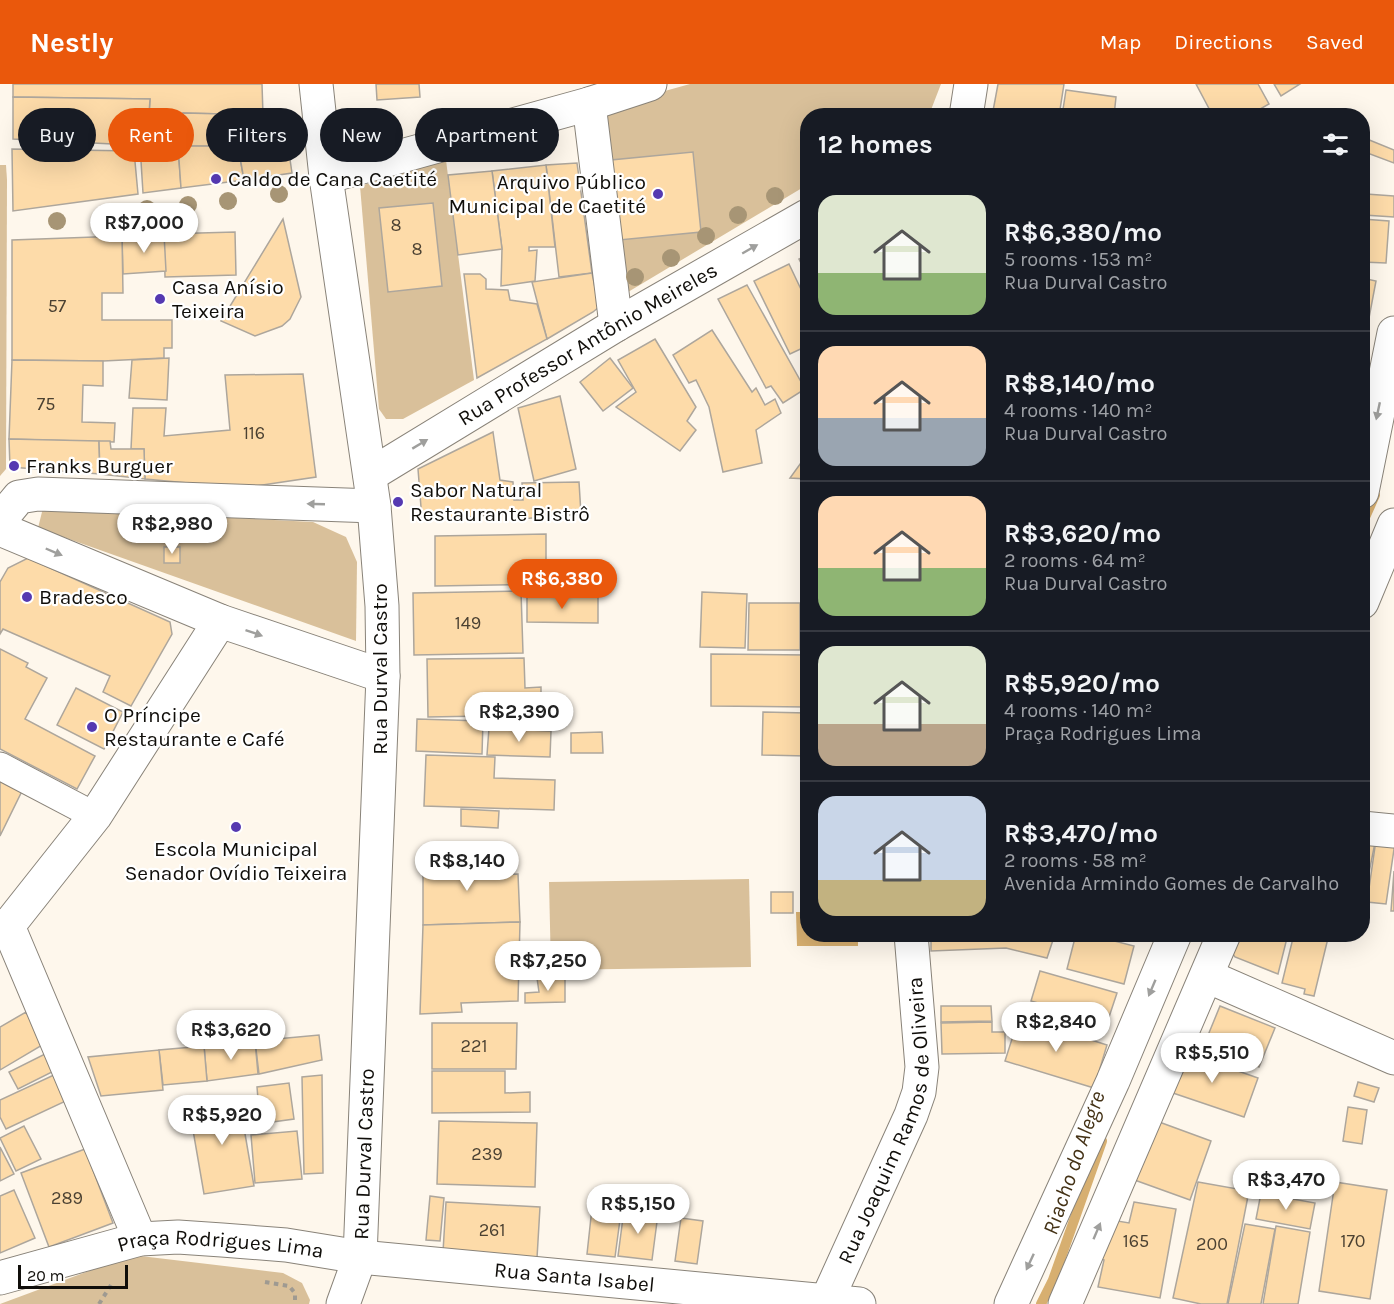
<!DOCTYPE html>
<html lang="en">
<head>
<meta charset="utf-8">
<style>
	:root { --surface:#171b24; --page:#242831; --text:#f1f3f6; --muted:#9ea1a6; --line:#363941; --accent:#ea580c }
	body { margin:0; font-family:Karla,sans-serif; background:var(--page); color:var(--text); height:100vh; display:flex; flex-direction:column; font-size:22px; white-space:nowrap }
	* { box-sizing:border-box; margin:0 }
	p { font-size:20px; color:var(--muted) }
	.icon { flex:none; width:33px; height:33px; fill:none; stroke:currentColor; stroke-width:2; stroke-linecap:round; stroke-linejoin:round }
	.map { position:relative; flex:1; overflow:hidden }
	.panel { position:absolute; left:800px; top:24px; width:570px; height:834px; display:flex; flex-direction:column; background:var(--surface); border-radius:24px; box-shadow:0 6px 24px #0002 }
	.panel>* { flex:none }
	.top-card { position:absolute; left:18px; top:24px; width:570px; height:54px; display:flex; gap:12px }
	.scale { position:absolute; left:18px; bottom:15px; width:110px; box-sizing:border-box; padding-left:6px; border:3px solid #100e0a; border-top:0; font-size:16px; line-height:21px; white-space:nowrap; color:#100e0a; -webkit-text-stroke:4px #fff; paint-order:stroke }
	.price { position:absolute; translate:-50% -51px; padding:0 14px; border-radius:21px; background:#fff; color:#222; font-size:20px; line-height:39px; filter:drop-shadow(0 2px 3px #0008) }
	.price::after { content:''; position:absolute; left:50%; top:36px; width:18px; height:14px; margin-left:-9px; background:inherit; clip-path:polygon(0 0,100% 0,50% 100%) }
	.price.active { background:var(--accent); color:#fff }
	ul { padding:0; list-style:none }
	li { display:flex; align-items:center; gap:18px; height:150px; padding:0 18px }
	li+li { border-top:2px solid var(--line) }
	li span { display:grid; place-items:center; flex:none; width:168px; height:120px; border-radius:18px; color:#555 }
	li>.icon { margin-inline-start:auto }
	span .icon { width:72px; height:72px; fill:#fffc; stroke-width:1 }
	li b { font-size:26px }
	h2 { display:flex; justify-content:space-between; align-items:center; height:72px; padding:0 18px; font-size:26px }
	.pill { padding:0 21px; border-radius:27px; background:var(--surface); box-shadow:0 6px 24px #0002; font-size:21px; line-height:54px }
	.pill.active { background:var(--accent); color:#fff }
	header { display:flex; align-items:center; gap:36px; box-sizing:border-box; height:84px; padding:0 30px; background:var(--accent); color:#fff }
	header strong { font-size:28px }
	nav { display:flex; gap:33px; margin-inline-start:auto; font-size:21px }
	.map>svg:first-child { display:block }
	.green { fill:#d9c09a }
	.water { fill:#d7af70 }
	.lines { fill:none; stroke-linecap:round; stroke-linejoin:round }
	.stream { stroke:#d7af70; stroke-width:10 }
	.building { fill:#fddba9; stroke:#ada69c; stroke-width:1.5 }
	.pedestrian-casing { stroke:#898379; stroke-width:29 }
	.minor-casing { stroke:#898379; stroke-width:35 }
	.tertiary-casing { stroke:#898379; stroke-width:35 }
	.path { stroke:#9f9a91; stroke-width:4; stroke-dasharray:4.5 4.5; stroke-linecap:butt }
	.pedestrian { stroke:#fff; stroke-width:27 }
	.minor { stroke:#fff; stroke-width:33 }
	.tertiary { stroke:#fff; stroke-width:33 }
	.tree { fill:#a79575 }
	.oneway { fill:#9f9f9d }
	.poi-dot { fill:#5539b1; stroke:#fff; stroke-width:2 }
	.labels { text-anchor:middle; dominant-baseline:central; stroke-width:4.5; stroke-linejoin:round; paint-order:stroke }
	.number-label { font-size:18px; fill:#4b4132 }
	.poi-label { font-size:21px; fill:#100e0a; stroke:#fff; text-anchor:start }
	.street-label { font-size:21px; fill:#100e0a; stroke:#fff }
	.water-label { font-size:22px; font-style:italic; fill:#443216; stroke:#fff }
</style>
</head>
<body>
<header>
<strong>Nestly</strong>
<nav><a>Map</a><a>Directions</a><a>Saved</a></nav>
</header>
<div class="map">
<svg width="1394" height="1220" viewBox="0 0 1394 1220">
	<rect width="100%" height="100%" fill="#fef7ec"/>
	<g class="green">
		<path d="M690,0H941L929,31L807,32V101L618,214L600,25Z"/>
		<path d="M446,76L474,296L403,335H386L379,325L360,102Z"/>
		<path d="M0,81H6L7,96L6,385L0,392Z"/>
		<path d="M43,424L313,438L346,453L357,478L356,557L38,444Z"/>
		<path d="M749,795L751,883L551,886L549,798Z"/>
		<path d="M132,1171L283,1189L302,1199L310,1216L309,1220H0Z"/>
	</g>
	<path class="water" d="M796,828H807V850L858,851V862H797Z"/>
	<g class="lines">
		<g class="stream">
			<path d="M1362,440L1375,411"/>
			<path d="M1041,1220L1053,1196L1102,1057"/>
		</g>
	</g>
	<g class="building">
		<path d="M13,0H262L263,31L183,29V32L149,31L150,15L13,13Z"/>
		<path d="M376,0H419L420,13L377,16Z"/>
		<path d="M998,0H1064L1059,32H1018L993,27Z"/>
		<path d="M1196,0H1258L1269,20L1248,32H1213Z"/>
		<path d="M1274,0H1300L1281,12Z"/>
		<path d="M1066,6L1116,13L1114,32H1062Z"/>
		<path d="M13,13L150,15L149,31L183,32V29L263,31L265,63L153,62L13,55Z"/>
		<path d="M1362,53L1394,66V79L1362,67Z"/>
		<path d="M140,61L178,62L181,104L143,109Z"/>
		<path d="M178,62H238L244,96L181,104Z"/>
		<path d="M238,62H288L292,89L244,96Z"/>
		<path d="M12,65L134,67L138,110L13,127Z"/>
		<path d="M693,68L701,148L619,156L611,76Z"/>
		<path d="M577,79L592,189L559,193L546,81Z"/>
		<path d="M546,81L555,163H529V167L537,166L535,197L501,202L502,165L492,87Z"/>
		<path d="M492,87L502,165L458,171L448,91Z"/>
		<path d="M1366,110L1394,112V133L1364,131Z"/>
		<path d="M433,119L442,202L388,208L379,124Z"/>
		<path d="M283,135L301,213L290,235L282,242L255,252L221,237Z"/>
		<path d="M1362,135L1389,137L1386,179L1362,178Z"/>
		<path d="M235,148L236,191L165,193L164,150Z"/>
		<path d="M164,150L166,187L123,190L122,152Z"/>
		<path d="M122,152L123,209H102V236H172V264H164V274L103,277L12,276V156Z"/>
		<path d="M807,171V191L799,175Z"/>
		<path d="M789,180L807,218V262L790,270L754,197Z"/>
		<path d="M592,189L599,223L593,228L547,255L532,198Z"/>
		<path d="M464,190H480L486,195V205L508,206L510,216L537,220L547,255L477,294Z"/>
		<path d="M1362,194L1376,197L1369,234L1362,232Z"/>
		<path d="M747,201L805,305L783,319L771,302L766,304L718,215Z"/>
		<path d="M712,246L752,308L756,304L765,321L775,315L781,329L756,346L762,379L723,388L709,323L696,296L689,299L673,271Z"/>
		<path d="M655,255L696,323L687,337L696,346L680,367L616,323L636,308L618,276Z"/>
		<path d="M169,274L167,316L129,314L132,276Z"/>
		<path d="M610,274L633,304L603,327L580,298Z"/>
		<path d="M12,276L103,277V302L83,301L82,338L115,339L114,358L9,355Z"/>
		<path d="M303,290L316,393L242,404L145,395L144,365H131L133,324H166L164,352L230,346L225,291Z"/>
		<path d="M560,312L576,385L534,397L518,324Z"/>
		<path d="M493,348L500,396L513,398L514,416H523L522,399L579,398L581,430L520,435L519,429L422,436L418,385Z"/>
		<path d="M9,355L99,357L100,390L10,383Z"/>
		<path d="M99,357H110L111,365H144L145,395L100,390Z"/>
		<path d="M803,376H807V395L790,394Z"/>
		<path d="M546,450V500L435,502V452Z"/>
		<rect x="164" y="463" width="16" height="16"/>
		<path d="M28,474L170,538L172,550L131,622L103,608L110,592L3,545L0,550V498L8,484Z"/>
		<path d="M521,507L523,569L414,571L413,509Z"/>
		<path d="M702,508L747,510L745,564L700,563Z"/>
		<path d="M527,512L598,513V539L527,538Z"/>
		<path d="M749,519H800V566H748Z"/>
		<path d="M0,565L28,579L26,583L47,594L25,635L95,672L77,705L0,665Z"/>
		<path d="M711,570L807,571V623L711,622Z"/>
		<path d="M524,574L525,604L541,603V631L428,633L427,575Z"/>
		<path d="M76,604L123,628L104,665L57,641Z"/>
		<path d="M763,628L807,629V672L762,671Z"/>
		<path d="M417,635L483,637L482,670L416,667Z"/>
		<path d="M489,644L551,647L550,673L487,671Z"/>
		<path d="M602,648L603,669H571V649Z"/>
		<path d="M426,671L495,673L494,694L555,696L554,726L424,722Z"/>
		<path d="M0,693L23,705L0,752Z"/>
		<path d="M461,725L499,727L498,744L461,742Z"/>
		<path d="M1377,749L1394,751V765L1386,820L1367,818Z"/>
		<path d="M1362,751L1376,754L1362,823Z"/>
		<path d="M423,770L488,771L487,791L518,790L520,838L423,841Z"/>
		<path d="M1394,787V827H1391Z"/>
		<rect x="771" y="808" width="22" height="21"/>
		<path d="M520,838L518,917L461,919L462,928L420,930L423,841Z"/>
		<path d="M931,850H1055L1047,874L1006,864L931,867Z"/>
		<path d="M1076,850H1087L1134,862L1124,900L1067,885Z"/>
		<path d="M1105,850H1135L1134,856Z"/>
		<path d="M1234,850H1288L1278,890L1235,873L1228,864Z"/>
		<path d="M1294,850H1329L1314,912L1304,910L1305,905L1282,899Z"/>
		<path d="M1040,887L1117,909L1107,939L1031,917Z"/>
		<path d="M537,894L565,895V918L525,919V909L539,908Z"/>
		<path d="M941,922H991L992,937L941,938Z"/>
		<path d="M1220,922L1275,944L1259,983L1204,961Z"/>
		<path d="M26,928L44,960L0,986V943Z"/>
		<path d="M1019,933L1107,961L1094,1004L1005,977Z"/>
		<path d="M992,938V948H1005V969L942,970L941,939Z"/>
		<path d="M432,939H517L516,985H432Z"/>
		<path d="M319,951L322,976L259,990L255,957Z"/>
		<path d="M255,957L258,990L207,997L204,962Z"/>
		<path d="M204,962L207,997L163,1001L159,966Z"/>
		<path d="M159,966L163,1006L101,1012L88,973Z"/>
		<path d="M1181,967L1258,994L1244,1033L1167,1007Z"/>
		<path d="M45,970L54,987L18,1005L9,988Z"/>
		<path d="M432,987H505V1009L530,1008V1028L432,1029Z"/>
		<path d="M56,990L68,1016L6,1045L0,1033V1016Z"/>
		<path d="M322,991L323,1089L304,1090L302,993Z"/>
		<path d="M1358,998L1379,1004L1374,1018L1354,1012Z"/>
		<path d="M289,999L294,1035L244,1042L241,1017L258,1015L257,1003Z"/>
		<path d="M239,1015L254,1102L204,1110L189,1023Z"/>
		<path d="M1348,1023L1367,1026L1362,1060L1343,1057Z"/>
		<path d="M1151,1035L1211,1057L1190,1116L1129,1094Z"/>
		<path d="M439,1037L537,1039L535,1103L437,1100Z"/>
		<path d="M24,1042L41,1075L16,1087L0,1054Z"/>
		<path d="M297,1047L302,1095L255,1099L251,1051Z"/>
		<path d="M0,1063L14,1090L0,1097Z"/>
		<path d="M85,1065L113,1139L49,1163L21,1089Z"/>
		<path d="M1198,1098L1249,1107L1227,1220H1201L1173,1214Z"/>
		<path d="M1335,1098L1387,1106L1370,1215L1319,1207Z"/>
		<path d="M14,1106L35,1154L0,1169V1112Z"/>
		<path d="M1261,1109L1315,1119L1310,1145L1256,1135Z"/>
		<path d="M430,1112L444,1114L440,1157L426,1156Z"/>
		<path d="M446,1118L540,1123L537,1174L443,1168Z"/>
		<path d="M1134,1118L1176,1125L1160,1214L1098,1203L1104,1176L1099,1174L1106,1135L1129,1139Z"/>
		<path d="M592,1124L621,1128L615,1173L587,1170Z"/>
		<path d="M624,1126L658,1130L652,1176L618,1172Z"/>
		<path d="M681,1134L703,1137L697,1180L675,1177Z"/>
		<path d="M1245,1140L1275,1145L1261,1220H1228Z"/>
		<path d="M1276,1142L1310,1148L1298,1220H1263Z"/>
	</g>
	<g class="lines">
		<defs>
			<path id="pedestrian" d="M0,682L95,732"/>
			<g id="minor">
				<path d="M589,20L616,241"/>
				<path d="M1362,744L1394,747"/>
				<path d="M0,842H8L140,1155"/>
				<path d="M8,842L95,732L220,537"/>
				<path d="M1207,892L1394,974"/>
				<path id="s1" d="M827,1216L911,1031L919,1008L922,983L911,850"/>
				<path d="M343,1220L360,1173"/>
			</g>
			<g id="tertiary">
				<path d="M316,0L326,93L374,422L382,522L383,592L360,1173"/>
				<path d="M966,32L971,0"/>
				<path d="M326,93L589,20L650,0"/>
				<path id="s2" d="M370,391L616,241L807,132"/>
				<path d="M1362,408L1394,249"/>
				<path d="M0,436L19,413L38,410L374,422"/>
				<path d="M0,445L220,537L383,592"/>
				<path d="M1362,518L1394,441"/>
				<path id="s3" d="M0,1194L140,1155L178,1153L222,1156L286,1161L360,1173L859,1220"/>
				<path d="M1011,1220L1113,997L1175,850"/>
				<path d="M1065,1220L1224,850"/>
			</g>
		</defs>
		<use href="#pedestrian" class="pedestrian-casing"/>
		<use href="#minor" class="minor-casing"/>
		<use href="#tertiary" class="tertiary-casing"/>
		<g class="path">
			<path d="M265,1198L289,1202L295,1209V1220"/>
			<path d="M99,1220L111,1201"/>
		</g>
		<use href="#pedestrian" class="pedestrian"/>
		<use href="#minor" class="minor"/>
		<use href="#tertiary" class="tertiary"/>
	</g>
	<g class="tree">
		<circle cx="279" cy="110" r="9"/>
		<circle cx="775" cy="112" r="9"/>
		<circle cx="228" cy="117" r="9"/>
		<circle cx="188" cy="121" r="9"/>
		<circle cx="147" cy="125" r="9"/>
		<circle cx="104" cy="130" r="9"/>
		<circle cx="738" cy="131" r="9"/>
		<circle cx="57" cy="137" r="9"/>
		<circle cx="706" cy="152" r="9"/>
		<circle cx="671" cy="174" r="9"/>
		<circle cx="635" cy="193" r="9"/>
	</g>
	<defs><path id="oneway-solid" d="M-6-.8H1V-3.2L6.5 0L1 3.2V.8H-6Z" transform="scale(1.5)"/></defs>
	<g class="oneway">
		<use href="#oneway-solid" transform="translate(750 165) rotate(-30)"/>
		<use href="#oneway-solid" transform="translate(1378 327) rotate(102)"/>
		<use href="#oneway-solid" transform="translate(420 360) rotate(-31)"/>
		<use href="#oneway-solid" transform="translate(316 420) rotate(-178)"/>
		<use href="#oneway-solid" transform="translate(54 468) rotate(23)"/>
		<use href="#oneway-solid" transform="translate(254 549) rotate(19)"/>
		<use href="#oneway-solid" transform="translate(1152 904) rotate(113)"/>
		<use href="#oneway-solid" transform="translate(1097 1147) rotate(-67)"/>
		<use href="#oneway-solid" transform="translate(1030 1178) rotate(115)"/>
	</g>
	<g class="poi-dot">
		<circle cx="216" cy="95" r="6"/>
		<circle cx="658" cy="110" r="6"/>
		<circle cx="160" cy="215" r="6"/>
		<circle cx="14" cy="382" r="6"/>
		<circle cx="398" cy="418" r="6"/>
		<circle cx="27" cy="513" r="6"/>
		<circle cx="92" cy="643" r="6"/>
		<circle cx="236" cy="743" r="6"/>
	</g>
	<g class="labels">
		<g class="number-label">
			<text x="396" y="141">8</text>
			<text x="417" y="165">8</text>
			<text x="57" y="222">57</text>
			<text x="46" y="320">75</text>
			<text x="254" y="349">116</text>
			<text x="468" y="539">149</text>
			<text x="474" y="962">221</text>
			<text x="487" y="1070">239</text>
			<text x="67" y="1114">289</text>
			<text x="492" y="1146">261</text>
			<text x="1136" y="1157">165</text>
			<text x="1353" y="1157">170</text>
			<text x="1212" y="1160">200</text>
		</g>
		<g class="poi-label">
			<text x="228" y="95">Caldo de Cana Caetité</text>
			<text x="646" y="98" text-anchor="end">Arquivo Público<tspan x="646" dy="24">Municipal de Caetité</tspan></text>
			<text x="172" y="203">Casa Anísio<tspan x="172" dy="24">Teixeira</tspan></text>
			<text x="26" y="382">Franks Burguer</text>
			<text x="410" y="406">Sabor Natural<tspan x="410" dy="24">Restaurante Bistrô</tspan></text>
			<text x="39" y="513">Bradesco</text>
			<text x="104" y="631">O Príncipe<tspan x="104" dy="24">Restaurante e Café</tspan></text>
			<text x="236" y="765" text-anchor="middle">Escola Municipal<tspan x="236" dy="24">Senador Ovídio Teixeira</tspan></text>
		</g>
		<g class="street-label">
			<text stroke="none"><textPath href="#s2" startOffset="254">Rua Professor Antônio Meireles</textPath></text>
			<text transform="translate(380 585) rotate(-90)">Rua Durval Castro</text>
			<text stroke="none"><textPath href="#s1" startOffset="192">Rua Joaquim Ramos de Oliveira</textPath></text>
			<text transform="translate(364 1070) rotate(-88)">Rua Durval Castro</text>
			<text stroke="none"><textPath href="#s3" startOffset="226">Praça Rodrigues Lima</textPath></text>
			<text stroke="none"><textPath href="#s3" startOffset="582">Rua Santa Isabel</textPath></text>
		</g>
		<g class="water-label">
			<text transform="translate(1074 1079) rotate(-71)">Riacho do Alegre</text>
		</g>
	</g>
</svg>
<div class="scale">20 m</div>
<b class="price" style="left:144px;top:170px">R$7,000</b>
<b class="price" style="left:172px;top:471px">R$2,980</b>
<b class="price active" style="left:562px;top:526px">R$6,380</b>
<b class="price" style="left:519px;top:659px">R$2,390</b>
<b class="price" style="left:467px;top:808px">R$8,140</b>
<b class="price" style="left:548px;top:908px">R$7,250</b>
<b class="price" style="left:1056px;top:969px">R$2,840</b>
<b class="price" style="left:231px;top:977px">R$3,620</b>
<b class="price" style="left:1212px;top:1000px">R$5,510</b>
<b class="price" style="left:222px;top:1062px">R$5,920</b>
<b class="price" style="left:1286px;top:1127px">R$3,470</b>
<b class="price" style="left:638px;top:1151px">R$5,150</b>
<div class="top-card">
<a class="pill">Buy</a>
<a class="pill active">Rent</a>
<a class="pill">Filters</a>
<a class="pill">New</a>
<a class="pill">Apartment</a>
</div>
<section class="panel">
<h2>12 homes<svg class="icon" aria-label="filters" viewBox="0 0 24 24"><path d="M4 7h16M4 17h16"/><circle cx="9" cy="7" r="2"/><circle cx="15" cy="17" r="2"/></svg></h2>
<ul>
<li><span style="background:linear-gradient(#dfe7d0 65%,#8fb573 0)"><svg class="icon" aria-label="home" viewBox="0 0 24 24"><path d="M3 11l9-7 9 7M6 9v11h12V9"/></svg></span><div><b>R$6,380/mo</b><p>5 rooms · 153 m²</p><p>Rua Durval Castro</p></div></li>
<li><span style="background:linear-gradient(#ffd9b3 60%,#9aa5b1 0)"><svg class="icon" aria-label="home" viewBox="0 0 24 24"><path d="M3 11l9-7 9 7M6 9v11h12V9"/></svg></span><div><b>R$8,140/mo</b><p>4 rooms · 140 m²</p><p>Rua Durval Castro</p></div></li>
<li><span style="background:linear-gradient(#ffd9b3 60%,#8fb573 0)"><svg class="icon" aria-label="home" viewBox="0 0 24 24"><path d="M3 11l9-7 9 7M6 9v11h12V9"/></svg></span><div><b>R$3,620/mo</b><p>2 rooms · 64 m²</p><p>Rua Durval Castro</p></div></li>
<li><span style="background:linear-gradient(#dfe7d0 65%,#b9a48a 0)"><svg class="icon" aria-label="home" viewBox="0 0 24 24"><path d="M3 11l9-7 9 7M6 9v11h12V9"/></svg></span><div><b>R$5,920/mo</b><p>4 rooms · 140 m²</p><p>Praça Rodrigues Lima</p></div></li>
<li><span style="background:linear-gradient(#c9d6e8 70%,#c2b280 0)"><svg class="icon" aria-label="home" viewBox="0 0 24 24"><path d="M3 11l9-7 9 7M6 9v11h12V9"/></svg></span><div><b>R$3,470/mo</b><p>2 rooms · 58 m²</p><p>Avenida Armindo Gomes de Carvalho</p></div></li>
</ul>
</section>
</div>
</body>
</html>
